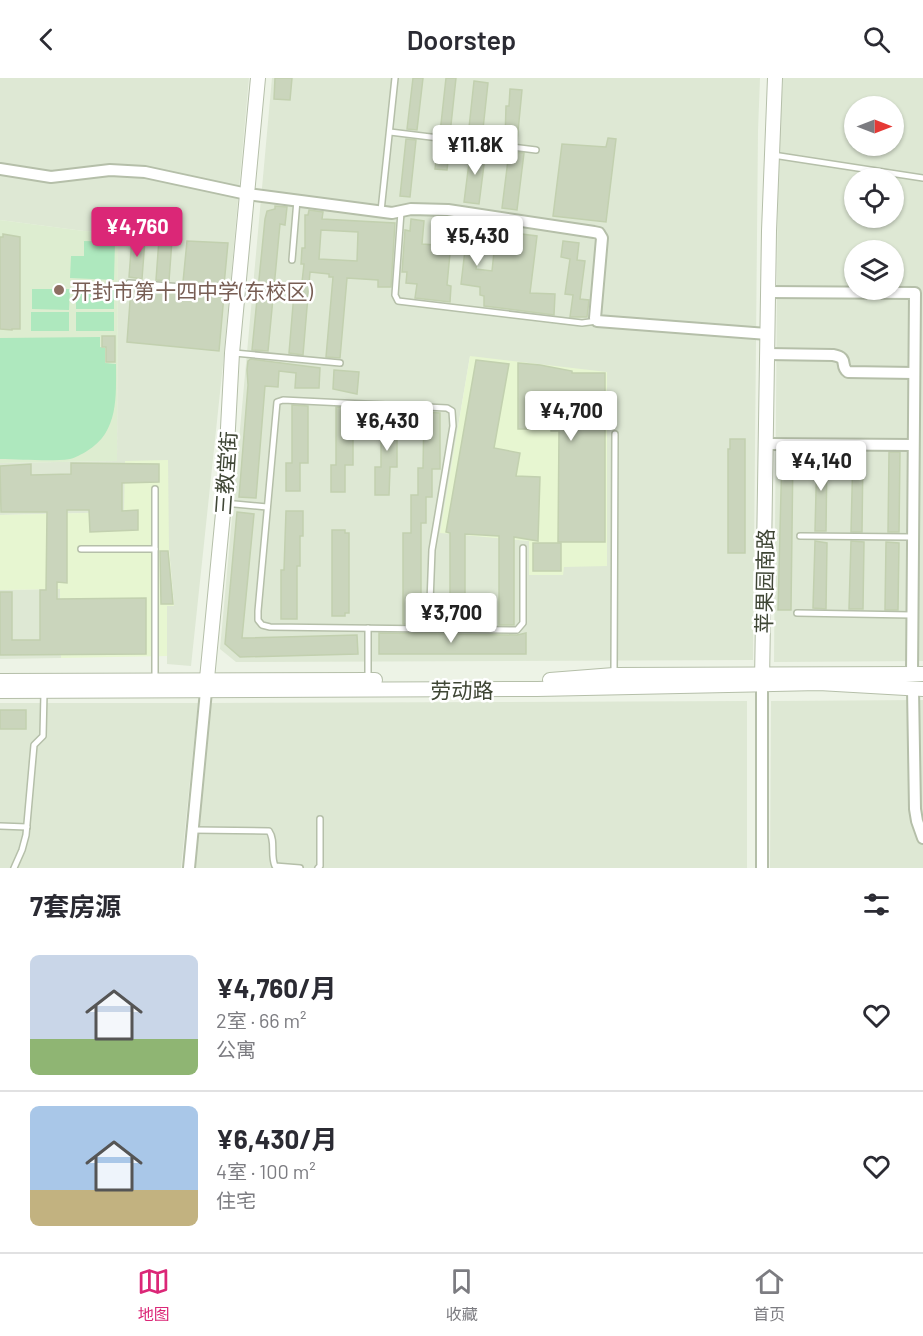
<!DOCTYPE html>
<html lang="zh">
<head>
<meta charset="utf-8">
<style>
	:root { --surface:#fff; --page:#f2f2f3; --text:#2b2b33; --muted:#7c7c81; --line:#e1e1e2; --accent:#db2777 }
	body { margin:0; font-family:Barlow,"Noto Sans SC",sans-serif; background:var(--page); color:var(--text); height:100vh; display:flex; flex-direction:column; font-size:22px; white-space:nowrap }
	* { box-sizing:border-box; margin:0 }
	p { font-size:20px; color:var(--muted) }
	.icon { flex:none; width:33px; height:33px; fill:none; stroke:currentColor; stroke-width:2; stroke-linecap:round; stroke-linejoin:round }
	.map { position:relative; height:790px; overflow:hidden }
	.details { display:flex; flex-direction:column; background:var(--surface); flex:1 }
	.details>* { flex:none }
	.needle { width:39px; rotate:90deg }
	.tools { position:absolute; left:844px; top:18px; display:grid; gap:12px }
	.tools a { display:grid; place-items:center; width:60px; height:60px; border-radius:50%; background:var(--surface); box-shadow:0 2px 4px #0004; font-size:30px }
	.price { position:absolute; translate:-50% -51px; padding:0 14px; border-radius:6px; background:#fff; color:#222; font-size:20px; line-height:39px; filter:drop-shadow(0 2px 3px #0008) }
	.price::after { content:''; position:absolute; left:50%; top:36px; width:18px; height:14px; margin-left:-9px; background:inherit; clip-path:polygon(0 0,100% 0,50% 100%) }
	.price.selected { background:var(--accent); color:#fff }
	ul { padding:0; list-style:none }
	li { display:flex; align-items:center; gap:18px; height:150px; padding:0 30px }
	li+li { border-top:2px solid var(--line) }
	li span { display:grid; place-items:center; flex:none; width:168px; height:120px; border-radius:9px; color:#555 }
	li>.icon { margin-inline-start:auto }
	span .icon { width:72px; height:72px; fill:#fffc; stroke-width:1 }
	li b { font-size:26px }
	h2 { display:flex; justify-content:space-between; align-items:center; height:72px; padding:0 30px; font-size:26px }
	header { display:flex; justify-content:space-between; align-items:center; height:78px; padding:0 30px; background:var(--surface); font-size:27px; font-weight:600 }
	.tabs { display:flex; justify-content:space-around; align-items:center; height:84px; border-top:2px solid var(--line); background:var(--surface); font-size:16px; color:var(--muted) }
	.tabs a { display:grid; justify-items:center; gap:3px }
	.tabs .selected { color:var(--accent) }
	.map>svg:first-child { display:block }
	.residential { fill:#dee8d4; fill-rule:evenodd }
	.commercial { fill:#e7f6d1 }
	.education { fill:#ddedd0 }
	.green { fill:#aee8be }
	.building { fill:#cad5bc; stroke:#c2d0af; stroke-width:1.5; fill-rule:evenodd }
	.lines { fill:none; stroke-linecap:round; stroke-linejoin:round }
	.service-casing { stroke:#b5bfa9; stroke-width:8 }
	.minor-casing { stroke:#b5bfa9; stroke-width:14 }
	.tertiary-casing { stroke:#b5bfa9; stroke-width:16 }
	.service { stroke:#fff; stroke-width:5 }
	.minor { stroke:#fff; stroke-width:10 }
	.tertiary { stroke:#fff; stroke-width:14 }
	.education-dot { fill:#8d6e63; stroke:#fff; stroke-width:2 }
	.labels { text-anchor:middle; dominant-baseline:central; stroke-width:5; stroke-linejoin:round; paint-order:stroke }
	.education-label { font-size:21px; fill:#785e54; stroke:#fff; text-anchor:start }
	.street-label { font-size:21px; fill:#3f4635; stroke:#fff }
</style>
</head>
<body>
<header><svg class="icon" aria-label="back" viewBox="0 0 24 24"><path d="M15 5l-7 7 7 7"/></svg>Doorstep<svg class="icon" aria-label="search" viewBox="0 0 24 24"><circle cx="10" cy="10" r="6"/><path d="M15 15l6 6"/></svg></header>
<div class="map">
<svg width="923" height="790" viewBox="0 0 923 790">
	<rect width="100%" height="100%" fill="#edf3e6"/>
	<g class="residential">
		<path d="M0,0H249L224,277L191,588L167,586V527H174L169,471L124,434L0,437V385L117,383L118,157V154L84,153L0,142Z"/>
		<path d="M272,0H760L758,53L753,582L236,584L220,571ZM470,278L563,489V496H529V463L440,454Z"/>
		<path d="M783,0H923V583L774,584L778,72ZM855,28H894V68H855ZM855,100H894V140H855ZM855,172H894V212H855Z"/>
		<path d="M60,511L61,580L0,581V512Z"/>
		<path d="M923,622V790H770L771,623Z"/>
		<path d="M747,623V790H195L211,625Z"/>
		<path d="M0,625H198L181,790H0Z"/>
	</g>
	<g class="commercial">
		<path d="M470,278L607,294V488L564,489L563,497H529V463L440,455Z"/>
		<path d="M168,382L169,471L174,528H167V578L61,580L60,511L0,512V437L124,434L125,383Z"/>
	</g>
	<path class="education" d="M0,142L84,153L118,154L117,383L0,385Z"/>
	<g class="green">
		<path d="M84,163L115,164L114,202L70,200L71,178H84Z"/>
		<path d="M76,210L114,211V231H76Z"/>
		<path d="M32,211H70L69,232L32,231Z"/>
		<rect x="31" y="234" width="38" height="19"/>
		<rect x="76" y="234" width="38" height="19"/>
		<path d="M100,259V269L105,270V285L116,286C116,318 119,354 87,373C82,376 75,380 70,381C50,384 21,381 0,381V260Z"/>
	</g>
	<g class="building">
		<path d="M275,0H292L290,22L274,21Z"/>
		<path d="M413,0H423L417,52L407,51Z"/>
		<path d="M446,0H456L450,56L440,55Z"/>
		<path d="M474,3L488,5L482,60L468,59Z"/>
		<path d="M510,11L522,12L517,64L505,63L506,28H509Z"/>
		<path d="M608,60L616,61L606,144L553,138L562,66L606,69Z"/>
		<path d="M406,61L416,62L410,119L400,118Z"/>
		<path d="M438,65L450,66L447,92L435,91Z"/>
		<path d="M471,69L486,71L479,126L464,124Z"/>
		<path d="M509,74L524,75L517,132L502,130Z"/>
		<path d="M275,128L287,129L285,147L280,146L268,273L252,272L265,141L267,133L275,131Z"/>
		<path d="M309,132L323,134L322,141L395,145L391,209H378V202L347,200L340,280L326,279L333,199H329V196L310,194L303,277L289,275L295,203L302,204L304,186H301L302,170H305V137H308ZM321,152L358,154L357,183L319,181Z"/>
		<path d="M411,141L424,143L422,166L436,167L438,145L537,158L530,215L555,216L554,237L484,228V218L480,217V209L461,206L467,155L452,154L447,207L451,208L450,224L415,220L417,206L406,205L407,194H402L405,152L410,153ZM479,172L494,174L492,193L476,191Z"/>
		<path d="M3,156L20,159V251H12V252L0,251V159H3Z"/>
		<path d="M132,160L145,161L142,201L129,199Z"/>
		<path d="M159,161L172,162L169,203L156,202Z"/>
		<path d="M187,163L228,165L224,207L183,204Z"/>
		<path d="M563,163L579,165L577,182L585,183L580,221L589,222L587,239H570L573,217L565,216L570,181L561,179Z"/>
		<path d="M131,210L224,217L219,273L127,264Z"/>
		<path d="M102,258H115V284H106V269H102Z"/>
		<path d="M251,281L320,290L319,310H295L296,295L279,293L278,309L265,308L256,420L239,419L248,307L247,292L248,283Z"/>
		<path d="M476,282L509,286L494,370L520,375L516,398L540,399L538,463L514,459V547H499V458L465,456V541H450V455L446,454Z"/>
		<path d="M518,285L540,287L572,293V295H605V464H558L559,353H551V351H518Z"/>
		<path d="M334,292L359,294L357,316L333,311Z"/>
		<path d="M292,327L308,328V385H300V413H286V385H292Z"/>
		<path d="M336,329L353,330V387H345V414H331V387H336Z"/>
		<path d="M381,332H397V389H390L389,417H375V389H381Z"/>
		<path d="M424,334L440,335V391H432V419H426V445H421V538H416V546H403V455H411V417H418V390H423Z"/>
		<path d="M730,361H745V475H728V371H730Z"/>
		<path d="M782,374H793L791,532H778Z"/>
		<path d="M817,374H827L826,453H815Z"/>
		<path d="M853,374H863L862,454H851Z"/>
		<path d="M889,374H900L899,454H888Z"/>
		<path d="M71,385L159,386V404L122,405V433L138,432V452L90,454L89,432H67V505L57,504V521L146,520V576L0,577V514H12V562H40V512H46L47,434H1L0,388L31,386V397L71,396Z"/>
		<path d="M286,433H303V458H300V488H297V541H281V492H284Z"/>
		<path d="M237,434L254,436L242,560L357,557L358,576L240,579L225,566Z"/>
		<path d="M332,452H345V455H349V535H345V538H332Z"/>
		<path d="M815,463L827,465L826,531L813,530Z"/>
		<path d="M851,463L864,464L863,531H849Z"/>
		<path d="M886,464L899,465L898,532H885Z"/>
		<rect x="533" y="465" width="28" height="28"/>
		<path d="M160,473H168L173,526H161Z"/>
		<path d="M379,555L517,557L526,555V576H379Z"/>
		<rect x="0" y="632" width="26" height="19"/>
	</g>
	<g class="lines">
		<defs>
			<g id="service">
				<path d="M390,54L536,72"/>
				<path d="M773,77L923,100"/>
				<path d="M381,133L395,0"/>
				<path d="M401,134L395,217L398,223L582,245L597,243"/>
				<path d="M292,182L297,122"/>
				<path d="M129,205L236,213"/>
				<path d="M234,275L340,285"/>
				<path d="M155,411V601"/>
				<path d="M224,425L267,429"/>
				<path d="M800,458L912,459"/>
				<path d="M81,471H155"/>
				<path d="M797,535L911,537"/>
				<path d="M368,550V602"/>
				<path d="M429,550L432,472L453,348L452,333L447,330L283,322L277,324L258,533V542L262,547L270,549L517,552L523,545V470"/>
				<path d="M614,597L615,356"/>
				<path d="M0,748L27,749"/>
				<path d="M193,752L269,753C276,763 270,777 275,788L300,790"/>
				<path d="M14,790L22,772L26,757L34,667L43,658L44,615"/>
				<path d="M318,790L320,788V741"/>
			</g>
			<g id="minor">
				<path d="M0,91L51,99L110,92L145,94L247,116L392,135L411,131L448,132L594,154L599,155L602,160L595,240L597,243L768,256"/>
				<path d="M768,214L915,215L912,596"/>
				<path d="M767,276L833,277C850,280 839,288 848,294L914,295"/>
				<path d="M766,366L913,367"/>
				<path d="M762,606V790"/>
				<path d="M913,611L915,731L917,743L923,760"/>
				<path d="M189,790L206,613"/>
			</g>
			<g id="tertiary">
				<path d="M550,602L614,597L923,596"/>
				<path d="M0,603L375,602"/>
				<path d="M762,604L769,153L775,0"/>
				<path d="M206,611L224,425L232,275L258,0"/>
				<path d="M0,613L537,611L819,605L923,611"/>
			</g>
		</defs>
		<use href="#service" class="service-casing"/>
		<use href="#minor" class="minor-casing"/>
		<use href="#tertiary" class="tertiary-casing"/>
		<use href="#service" class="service"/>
		<use href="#minor" class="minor"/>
		<use href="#tertiary" class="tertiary"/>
	</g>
	<circle class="education-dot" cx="59" cy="212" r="6"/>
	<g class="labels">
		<g class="education-label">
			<text x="71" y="212">开封市第十四中学(东校区)</text>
		</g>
		<g class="street-label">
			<text transform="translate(225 395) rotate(-86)">三教堂街</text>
			<text transform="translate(764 503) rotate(-89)">苹果园南路</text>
			<text x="462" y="611">劳动路</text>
		</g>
	</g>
</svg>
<div class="tools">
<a><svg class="needle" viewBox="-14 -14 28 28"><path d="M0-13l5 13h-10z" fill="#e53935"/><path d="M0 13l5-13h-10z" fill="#7c7c81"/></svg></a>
<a><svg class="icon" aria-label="locate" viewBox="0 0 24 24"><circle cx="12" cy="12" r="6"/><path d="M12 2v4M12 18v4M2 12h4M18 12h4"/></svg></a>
<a><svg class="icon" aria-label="layers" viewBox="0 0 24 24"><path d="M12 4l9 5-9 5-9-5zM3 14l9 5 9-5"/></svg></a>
</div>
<b class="price" style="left:475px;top:98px">¥11.8K</b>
<b class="price selected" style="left:137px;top:180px">¥4,760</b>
<b class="price" style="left:477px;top:189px">¥5,430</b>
<b class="price" style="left:571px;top:364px">¥4,700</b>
<b class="price" style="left:387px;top:374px">¥6,430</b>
<b class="price" style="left:821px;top:414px">¥4,140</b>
<b class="price" style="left:451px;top:566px">¥3,700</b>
</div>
<section class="details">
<h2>7套房源<svg class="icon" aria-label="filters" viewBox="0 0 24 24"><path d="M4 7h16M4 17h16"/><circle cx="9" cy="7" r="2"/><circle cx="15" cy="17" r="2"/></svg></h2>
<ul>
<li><span style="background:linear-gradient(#c9d6e8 70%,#8fb573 0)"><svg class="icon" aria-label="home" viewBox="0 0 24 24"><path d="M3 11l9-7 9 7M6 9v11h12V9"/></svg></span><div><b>¥4,760/月</b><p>2室 · 66 m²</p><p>公寓</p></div><svg class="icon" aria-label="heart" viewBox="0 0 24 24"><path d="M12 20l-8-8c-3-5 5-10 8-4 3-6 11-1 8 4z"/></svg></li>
<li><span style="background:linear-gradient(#a9c7e8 70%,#c2b280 0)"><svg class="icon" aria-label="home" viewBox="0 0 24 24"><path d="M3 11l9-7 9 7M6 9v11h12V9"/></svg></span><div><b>¥6,430/月</b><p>4室 · 100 m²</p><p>住宅</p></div><svg class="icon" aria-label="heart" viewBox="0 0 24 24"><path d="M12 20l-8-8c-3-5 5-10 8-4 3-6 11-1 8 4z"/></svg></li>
</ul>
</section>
<nav class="tabs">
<a class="selected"><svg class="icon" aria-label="map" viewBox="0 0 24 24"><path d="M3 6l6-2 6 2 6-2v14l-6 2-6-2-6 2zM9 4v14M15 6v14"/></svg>地图</a>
<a><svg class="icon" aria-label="saved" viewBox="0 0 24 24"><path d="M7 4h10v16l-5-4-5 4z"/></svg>收藏</a>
<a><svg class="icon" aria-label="home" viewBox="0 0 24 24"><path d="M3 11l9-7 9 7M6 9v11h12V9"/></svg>首页</a>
</nav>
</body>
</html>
